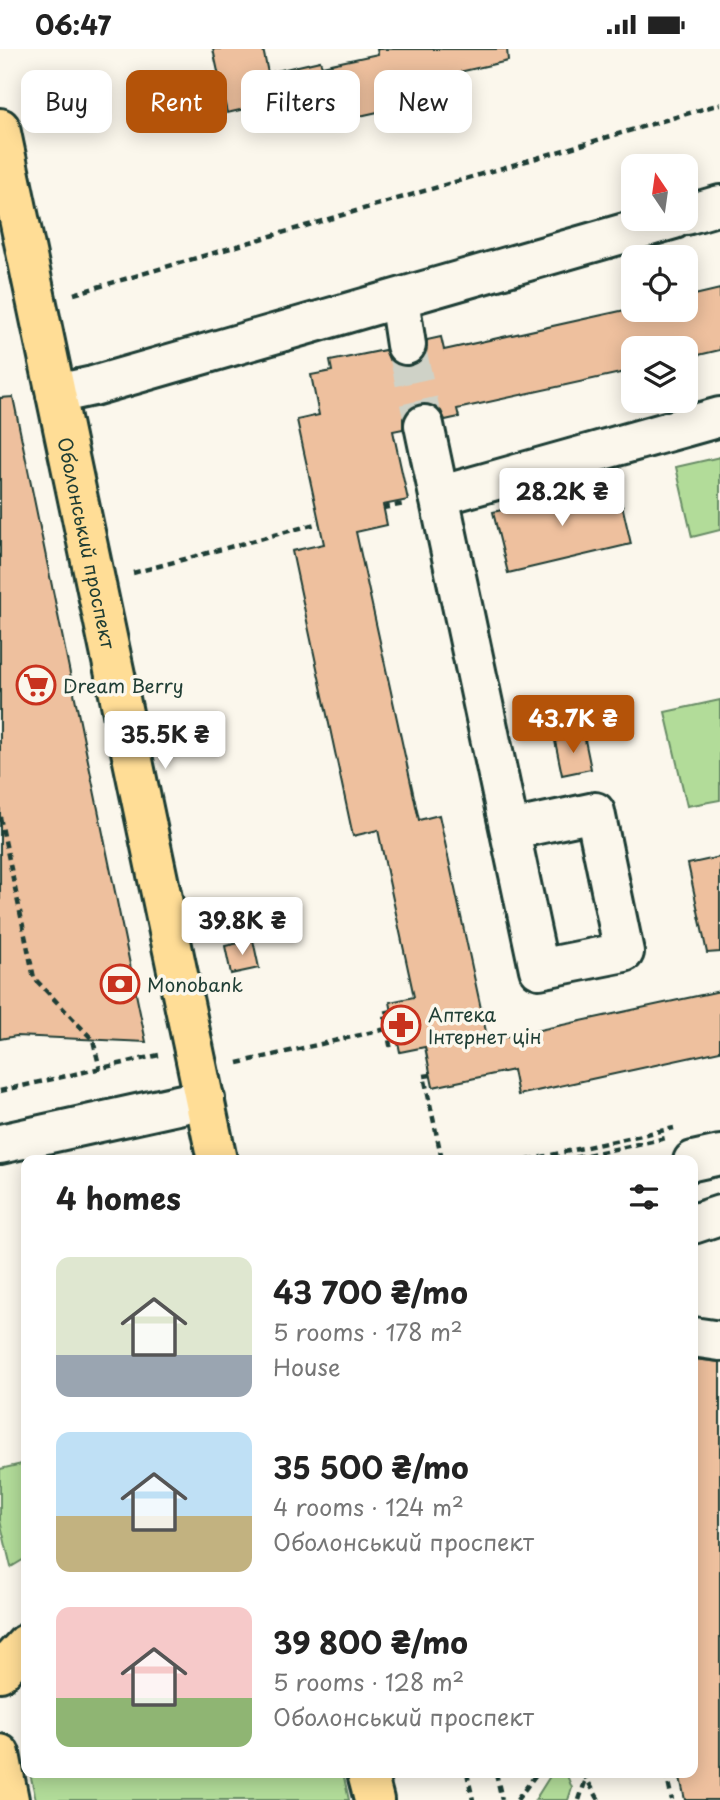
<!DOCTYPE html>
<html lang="en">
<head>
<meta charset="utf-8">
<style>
	:root { --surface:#fff; --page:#f6f6f6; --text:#222; --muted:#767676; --accent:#b45309 }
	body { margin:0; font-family:"Playpen Sans",sans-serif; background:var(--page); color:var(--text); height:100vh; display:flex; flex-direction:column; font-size:26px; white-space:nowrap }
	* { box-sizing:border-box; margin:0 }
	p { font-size:23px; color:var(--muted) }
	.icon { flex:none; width:38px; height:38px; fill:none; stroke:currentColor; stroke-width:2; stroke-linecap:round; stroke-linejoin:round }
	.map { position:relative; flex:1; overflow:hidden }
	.sheet { position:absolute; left:21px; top:1106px; width:677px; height:623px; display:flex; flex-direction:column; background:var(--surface); border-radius:14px; box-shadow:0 4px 18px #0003 }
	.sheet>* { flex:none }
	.guide { position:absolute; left:21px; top:21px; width:679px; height:63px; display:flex; gap:14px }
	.needle { width:46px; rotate:347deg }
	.fabs { position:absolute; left:621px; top:105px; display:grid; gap:14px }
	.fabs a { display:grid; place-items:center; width:77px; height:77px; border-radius:14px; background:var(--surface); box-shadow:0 4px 18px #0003; font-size:35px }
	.price { position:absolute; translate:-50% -60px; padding:0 16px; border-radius:7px; background:#fff; color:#222; font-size:23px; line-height:46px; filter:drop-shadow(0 2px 4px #0008) }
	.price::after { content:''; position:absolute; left:50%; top:42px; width:21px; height:16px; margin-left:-10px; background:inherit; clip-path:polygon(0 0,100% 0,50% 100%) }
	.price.current { background:var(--accent); color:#fff }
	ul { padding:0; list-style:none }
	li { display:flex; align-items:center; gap:21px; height:175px; padding:0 35px }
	li span { display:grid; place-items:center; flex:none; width:196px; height:140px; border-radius:14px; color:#555 }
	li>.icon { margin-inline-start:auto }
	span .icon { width:84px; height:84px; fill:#fffc; stroke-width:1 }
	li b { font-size:30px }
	h2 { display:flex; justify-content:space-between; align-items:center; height:84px; padding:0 35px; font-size:30px }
	.pill { padding:0 24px; border-radius:14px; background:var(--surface); box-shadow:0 4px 18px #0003; font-size:24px; line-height:63px }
	.pill.current { background:var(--accent); color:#fff }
	.status { display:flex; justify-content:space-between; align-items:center; height:49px; padding:0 35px; background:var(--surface); direction:ltr }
	.status svg { height:19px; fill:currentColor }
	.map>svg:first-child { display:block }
	.green { fill:#b2dc99; stroke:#688c66; stroke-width:2 }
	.building { fill:#eec09e; stroke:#1f3d34; stroke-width:2 }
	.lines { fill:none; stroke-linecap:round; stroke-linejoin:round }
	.minor-tunnel { stroke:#cfd2c7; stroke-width:38; stroke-dasharray:38 19; stroke-linecap:butt }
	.minor-casing { stroke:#1f3d34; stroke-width:44 }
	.major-casing { stroke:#1f3d34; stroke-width:44 }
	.path { stroke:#1f3d34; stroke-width:4.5; stroke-dasharray:7 5; stroke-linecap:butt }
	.minor { stroke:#fbf7ec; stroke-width:38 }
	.major { stroke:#ffdd96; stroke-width:38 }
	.labels { text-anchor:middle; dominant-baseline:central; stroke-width:7; stroke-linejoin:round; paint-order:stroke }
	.street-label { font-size:19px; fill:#1f3d34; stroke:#fbf7ec }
	.poi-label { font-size:19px; fill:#1f3d34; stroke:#fbf7ec; text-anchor:start }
</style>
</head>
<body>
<div class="status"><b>06:47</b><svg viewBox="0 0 49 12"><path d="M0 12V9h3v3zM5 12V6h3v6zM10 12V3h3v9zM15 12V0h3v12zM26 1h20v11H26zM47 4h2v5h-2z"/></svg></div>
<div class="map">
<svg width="720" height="1751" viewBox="0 0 720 1751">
	<rect width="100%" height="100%" fill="#fbf7ec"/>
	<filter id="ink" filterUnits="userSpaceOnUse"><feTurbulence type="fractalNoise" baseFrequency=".0143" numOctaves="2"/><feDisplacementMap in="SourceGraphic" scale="14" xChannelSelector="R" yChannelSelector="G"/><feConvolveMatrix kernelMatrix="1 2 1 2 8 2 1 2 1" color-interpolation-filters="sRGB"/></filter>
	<g filter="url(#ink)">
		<g class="green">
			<path d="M720,408V481L692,488L676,418Z"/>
			<path d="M720,651V751L687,757L665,663Z"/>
			<path d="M26,1414V1509L11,1518L0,1472V1420Z"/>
			<path d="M30,1724H343L349,1751H36Z"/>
			<path d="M552,1724H566L572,1739L568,1751H535Z"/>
		</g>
		<g class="building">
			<path d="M213,0H263L268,24L320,12L322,17L378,5L377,0H507L508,12L424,31L427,47L412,50L414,55L314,77L313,73L294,77L288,50L227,64Z"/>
			<path d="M720,240V301L686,309V299H634V321L457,360L459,368L445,371L441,362L431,355H420L410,359L403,369V380L393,382L408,451L383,456L387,476L356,483L419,771L439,766L488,992L720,942V1002L518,1046L513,1021L433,1038L425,998L400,1003L390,953L414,948L378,781L353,787L292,502L324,495L297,371L319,366L311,326L332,322L330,312L385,301L389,310L397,316L410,317L419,313L426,305L427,291L441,288L444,301L634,259L686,261V248Z"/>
			<path d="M13,348L146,993L16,987L0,990V349Z"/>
			<path d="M617,434L631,495L508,524L493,463Z"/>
			<path d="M584,686L591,720L562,726L555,692Z"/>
			<path d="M720,808V903L707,904L688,815Z"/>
			<path d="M253,891L259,919L231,925L225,897Z"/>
			<path d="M693,1310L720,1313V1751H685L679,1724H693Z"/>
		</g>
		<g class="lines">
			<path class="minor-tunnel" d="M406,296L424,376"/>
			<defs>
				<g id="minor">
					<path d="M686,166L720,156"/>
					<path d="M399,250L406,296"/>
					<path d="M56,345L93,337L674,170"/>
					<path d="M424,376L539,920L624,903L595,763L510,781"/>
					<path d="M439,447L720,368"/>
					<path d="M0,1095L205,1050"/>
					<path d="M693,1112L720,1106"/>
					<path d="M693,1175L720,1166"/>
					<path d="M693,1288L720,1292"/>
				</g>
				<g id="major">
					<path id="s1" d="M0,79L217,1111"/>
					<path d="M0,1623L26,1595"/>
					<path d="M0,1705L9,1751"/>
					<path d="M367,1724L374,1751"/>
				</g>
			</defs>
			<use href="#minor" class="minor-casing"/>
			<use href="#major" class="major-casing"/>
			<g class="path">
				<path d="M74,245L720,55"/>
				<path d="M383,459L404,455"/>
				<path d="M133,524L319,474"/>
				<path d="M0,768L34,929L93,991L100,1020"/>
				<path d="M392,962L384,964L390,996L398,994"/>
				<path d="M238,1014L395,978"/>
				<path d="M431,1026L424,1027L442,1111"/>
				<path d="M0,1042L159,1006"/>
				<path d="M528,1111L674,1079"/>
				<path d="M564,1111L666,1089"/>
				<path d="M467,1724L473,1751"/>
				<path d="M496,1724L502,1751"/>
				<path d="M583,1724L599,1751"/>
				<path d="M666,1724L672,1751"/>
				<path d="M517,1751L537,1724"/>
				<path d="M579,1751L588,1724"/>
			</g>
			<use href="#minor" class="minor"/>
			<use href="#major" class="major"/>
		</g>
	</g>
	<defs>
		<symbol id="supermarket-ring" viewBox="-11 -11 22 22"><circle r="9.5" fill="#fbf7ec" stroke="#c8321e" stroke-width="1.5"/><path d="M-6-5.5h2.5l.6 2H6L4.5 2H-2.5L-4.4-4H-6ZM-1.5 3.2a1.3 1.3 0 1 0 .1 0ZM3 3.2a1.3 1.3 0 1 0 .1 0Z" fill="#c8321e"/></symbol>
		<symbol id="bank-ring" viewBox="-11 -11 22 22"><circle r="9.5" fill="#fbf7ec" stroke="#c8321e" stroke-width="1.5"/><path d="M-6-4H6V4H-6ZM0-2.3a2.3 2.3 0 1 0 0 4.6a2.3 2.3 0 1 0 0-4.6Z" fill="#c8321e"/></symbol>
		<symbol id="pharmacy-ring" viewBox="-11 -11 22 22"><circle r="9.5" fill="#fbf7ec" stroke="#c8321e" stroke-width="1.5"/><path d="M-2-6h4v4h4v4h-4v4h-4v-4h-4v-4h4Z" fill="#c8321e"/></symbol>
	</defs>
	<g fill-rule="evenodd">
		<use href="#supermarket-ring" x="14" y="614" width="44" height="44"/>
		<use href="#bank-ring" x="98" y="913" width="44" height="44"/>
		<use href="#pharmacy-ring" x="379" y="954" width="44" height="44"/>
	</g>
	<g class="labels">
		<g class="street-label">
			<text stroke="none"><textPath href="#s1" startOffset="424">Оболонський проспект</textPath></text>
		</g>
		<g class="poi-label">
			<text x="63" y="636">Dream Berry</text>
			<text x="147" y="935">Monobank</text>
			<text x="428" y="965">Аптека<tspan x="428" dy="22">Інтернет цін</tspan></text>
		</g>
	</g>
</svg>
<div class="fabs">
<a><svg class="needle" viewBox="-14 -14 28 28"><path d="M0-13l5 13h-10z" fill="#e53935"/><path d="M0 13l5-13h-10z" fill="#767676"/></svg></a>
<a><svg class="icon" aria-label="locate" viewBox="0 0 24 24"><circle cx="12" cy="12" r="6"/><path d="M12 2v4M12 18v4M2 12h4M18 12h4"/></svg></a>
<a><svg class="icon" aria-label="layers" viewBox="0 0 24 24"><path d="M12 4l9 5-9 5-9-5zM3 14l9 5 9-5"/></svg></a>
</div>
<b class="price" style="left:562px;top:479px">28.2K ₴</b>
<b class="price current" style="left:573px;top:706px">43.7K ₴</b>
<b class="price" style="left:165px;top:722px">35.5K ₴</b>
<b class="price" style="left:242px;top:908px">39.8K ₴</b>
<div class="guide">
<a class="pill">Buy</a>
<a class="pill current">Rent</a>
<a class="pill">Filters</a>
<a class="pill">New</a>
</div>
<section class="sheet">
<h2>4 homes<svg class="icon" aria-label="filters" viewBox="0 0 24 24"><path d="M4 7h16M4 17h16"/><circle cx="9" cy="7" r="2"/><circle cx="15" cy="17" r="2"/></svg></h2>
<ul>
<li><span style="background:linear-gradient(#dfe7d0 70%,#9aa5b1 0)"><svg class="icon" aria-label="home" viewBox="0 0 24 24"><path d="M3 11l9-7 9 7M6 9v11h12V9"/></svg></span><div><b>43 700 ₴/mo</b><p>5 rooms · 178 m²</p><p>House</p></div></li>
<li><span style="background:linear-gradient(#bfe0f5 60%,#c2b280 0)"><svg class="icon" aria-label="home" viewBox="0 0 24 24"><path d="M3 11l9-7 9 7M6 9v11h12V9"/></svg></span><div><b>35 500 ₴/mo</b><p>4 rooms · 124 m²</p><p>Оболонський проспект</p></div></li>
<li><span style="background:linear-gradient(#f6c9c9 65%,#8fb573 0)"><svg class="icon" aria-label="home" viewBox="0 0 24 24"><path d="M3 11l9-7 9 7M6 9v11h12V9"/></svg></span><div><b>39 800 ₴/mo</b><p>5 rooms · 128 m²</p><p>Оболонський проспект</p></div></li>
</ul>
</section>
</div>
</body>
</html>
